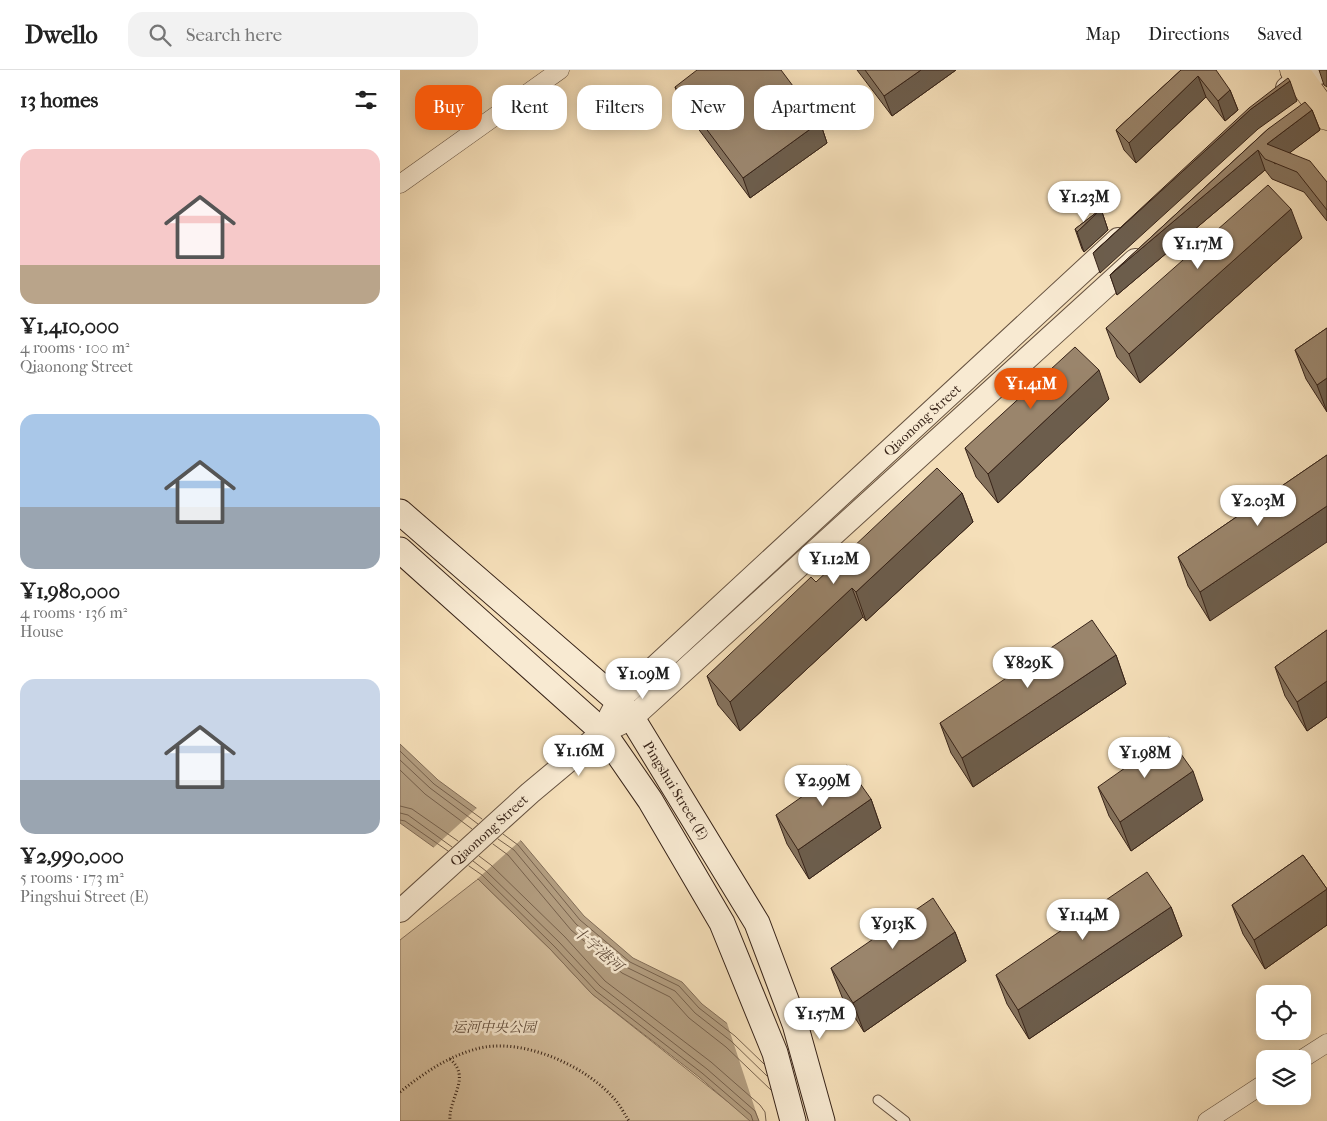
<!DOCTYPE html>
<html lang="en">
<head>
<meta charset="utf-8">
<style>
	:root { --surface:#fff; --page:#f2f2f2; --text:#222; --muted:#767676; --line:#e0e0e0; --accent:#ea580c }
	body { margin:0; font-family:"IM FELL French Canon","Noto Serif SC",serif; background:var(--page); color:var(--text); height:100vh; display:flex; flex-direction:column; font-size:19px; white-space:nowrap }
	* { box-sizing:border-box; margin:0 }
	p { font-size:16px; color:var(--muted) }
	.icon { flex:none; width:28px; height:28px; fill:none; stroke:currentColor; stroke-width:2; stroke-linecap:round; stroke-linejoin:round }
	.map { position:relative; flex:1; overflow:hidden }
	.sheet { display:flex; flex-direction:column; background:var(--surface); width:400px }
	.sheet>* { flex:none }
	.banner { position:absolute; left:15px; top:15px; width:475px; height:45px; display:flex; gap:10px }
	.tools { position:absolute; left:856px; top:915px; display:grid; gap:10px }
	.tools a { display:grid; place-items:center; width:55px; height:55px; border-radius:10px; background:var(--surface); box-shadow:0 2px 12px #0003; font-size:25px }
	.price { position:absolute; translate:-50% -42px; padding:0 11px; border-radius:18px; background:#fff; color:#222; font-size:16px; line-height:32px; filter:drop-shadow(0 1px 2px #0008) }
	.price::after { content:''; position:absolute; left:50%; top:30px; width:15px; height:11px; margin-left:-8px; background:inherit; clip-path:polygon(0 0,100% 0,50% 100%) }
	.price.on { background:var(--accent); color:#fff }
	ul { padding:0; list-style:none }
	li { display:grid; align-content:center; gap:10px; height:265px; padding:0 20px }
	li span { display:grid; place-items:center; height:155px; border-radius:15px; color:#555 }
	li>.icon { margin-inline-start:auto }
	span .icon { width:90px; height:90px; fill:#fffc; stroke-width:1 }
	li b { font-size:21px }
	h2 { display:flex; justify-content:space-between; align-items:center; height:60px; padding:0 20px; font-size:21px }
	.pill { padding:0 18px; border-radius:15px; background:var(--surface); box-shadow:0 2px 12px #0003; font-size:18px; line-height:45px }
	.pill.on { background:var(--accent); color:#fff }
	header { display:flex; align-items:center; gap:30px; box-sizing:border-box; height:70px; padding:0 25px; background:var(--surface); border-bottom:1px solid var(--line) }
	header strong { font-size:24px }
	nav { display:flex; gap:28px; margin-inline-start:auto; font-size:18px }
	.search { width:350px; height:45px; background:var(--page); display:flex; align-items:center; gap:12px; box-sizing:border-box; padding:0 18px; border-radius:15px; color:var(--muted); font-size:19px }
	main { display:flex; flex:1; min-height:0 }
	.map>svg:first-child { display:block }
	.green { fill:#d5bf9e; stroke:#86715b }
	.water { fill:#b49f82; stroke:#826d58 }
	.pier { fill:#f5dfb9 }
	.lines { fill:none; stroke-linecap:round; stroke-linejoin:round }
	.shore { stroke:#76614d; stroke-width:1 }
	.service-casing { stroke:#665240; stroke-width:11 }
	.minor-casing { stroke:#665240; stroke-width:19 }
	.tertiary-casing { stroke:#665240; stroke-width:24 }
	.secondary-casing { stroke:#372318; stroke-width:27 }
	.primary-casing { stroke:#372318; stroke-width:29 }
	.path { stroke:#372318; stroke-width:3; stroke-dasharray:1 2.5; stroke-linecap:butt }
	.service { stroke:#f8ead2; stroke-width:9 }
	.minor { stroke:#f8ead2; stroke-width:18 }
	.tertiary { stroke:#f8ead2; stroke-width:22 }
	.secondary { stroke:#f8ead2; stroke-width:25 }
	.primary { stroke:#f5dfb9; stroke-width:28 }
	.wall { fill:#84725d; stroke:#372318 }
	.shaded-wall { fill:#6c5d4c; stroke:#372318 }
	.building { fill:#9a856c; stroke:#372318 }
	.labels { text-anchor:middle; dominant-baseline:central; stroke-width:5; stroke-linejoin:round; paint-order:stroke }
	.street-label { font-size:14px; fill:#372318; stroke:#f8ead2 }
	.park-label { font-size:14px; font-style:italic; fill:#5e4a3a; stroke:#f8ead2 }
	.water-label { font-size:15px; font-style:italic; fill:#634e3d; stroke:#f8ead2 }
</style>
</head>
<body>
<header>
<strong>Dwello</strong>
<div class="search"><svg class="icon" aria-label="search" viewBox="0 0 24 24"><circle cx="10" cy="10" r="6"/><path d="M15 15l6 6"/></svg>Search here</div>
<nav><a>Map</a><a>Directions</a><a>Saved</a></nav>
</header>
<main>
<section class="sheet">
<h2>13 homes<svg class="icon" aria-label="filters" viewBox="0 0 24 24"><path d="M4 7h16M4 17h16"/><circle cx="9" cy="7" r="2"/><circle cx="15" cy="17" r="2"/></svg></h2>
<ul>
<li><span style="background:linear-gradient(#f6c9c9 75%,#b9a48a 0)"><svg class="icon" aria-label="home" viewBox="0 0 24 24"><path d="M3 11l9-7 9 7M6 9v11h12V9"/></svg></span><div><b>¥1,410,000</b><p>4 rooms · 100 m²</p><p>Qiaonong Street</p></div></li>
<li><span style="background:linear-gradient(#a9c7e8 60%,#9aa5b1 0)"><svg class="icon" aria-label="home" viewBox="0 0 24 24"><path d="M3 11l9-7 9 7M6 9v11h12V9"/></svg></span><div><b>¥1,980,000</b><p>4 rooms · 136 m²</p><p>House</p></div></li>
<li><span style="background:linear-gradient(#c9d6e8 65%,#9aa5b1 0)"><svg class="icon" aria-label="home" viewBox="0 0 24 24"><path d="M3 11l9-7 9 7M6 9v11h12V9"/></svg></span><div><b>¥2,990,000</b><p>5 rooms · 173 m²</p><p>Pingshui Street (E)</p></div></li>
</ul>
</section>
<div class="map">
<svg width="927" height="1051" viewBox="0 0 927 1051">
	<rect width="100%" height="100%" fill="#f5dfb9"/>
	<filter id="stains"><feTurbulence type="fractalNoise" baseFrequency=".004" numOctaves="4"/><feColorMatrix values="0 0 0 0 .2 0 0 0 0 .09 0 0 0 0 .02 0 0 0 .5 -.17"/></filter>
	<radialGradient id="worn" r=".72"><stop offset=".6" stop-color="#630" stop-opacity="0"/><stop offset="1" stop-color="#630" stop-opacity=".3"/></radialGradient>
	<path class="green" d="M78,809L151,880L192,924L352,1051H0V870Z"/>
	<path class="water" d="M0,674L38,710L121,771L184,846L233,888L282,912L302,934L338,962L429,1051H350L299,1007L192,924L151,880L78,809L0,753Z"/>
	<g class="pier">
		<path d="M78,737L122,769L76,810L32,779Z"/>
		<path d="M326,950L340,961L432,1051H359Z"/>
	</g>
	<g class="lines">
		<g class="shore">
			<path d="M0,681L34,714L82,749"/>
			<path d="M0,690L30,718L78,754"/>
			<path d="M0,700L25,724L72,759"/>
			<path d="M0,736L12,739L58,771"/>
			<path d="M0,743L8,745L52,777"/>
			<path d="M0,750L5,751L48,781"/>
			<path d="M103,764L118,775L180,850L230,892L279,916L299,938L335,966L364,994"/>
			<path d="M98,769L114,780L176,854L226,897L275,921L295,943L331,971L367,1006"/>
			<path d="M93,774L108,785L171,860L222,903L270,927L289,948L326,977L371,1020"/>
			<path d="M79,786L91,795L165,867L205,911L311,992L360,1035L365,1042L366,1051"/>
			<path d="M73,791L86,801L159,872L200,916L307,999L355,1041L359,1051"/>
			<path d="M69,796L82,805L155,877L196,921L302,1003L351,1045L353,1051"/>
		</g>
		<defs>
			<path id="service" d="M478,1030L505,1051"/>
			<g id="minor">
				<path d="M0,114L160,0"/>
				<path d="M902,989L927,973"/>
				<path d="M807,1051L865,1013"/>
			</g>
			<g id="tertiary">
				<path d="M887,18L900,8L927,1"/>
				<path id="s1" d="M210,646L218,631L718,169"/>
				<path id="s2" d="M0,841L130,723L203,662L232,648L735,190"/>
			</g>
			<g id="secondary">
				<path id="s3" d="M0,442L218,631L232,648L357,853L395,954L422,1051"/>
				<path d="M0,480L203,662L250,730L322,853L375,983L393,1051"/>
			</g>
			<path id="primary" d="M894,0L927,46"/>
		</defs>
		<use href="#service" class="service-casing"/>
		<use href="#minor" class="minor-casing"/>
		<use href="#tertiary" class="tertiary-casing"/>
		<use href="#secondary" class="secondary-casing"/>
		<use href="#primary" class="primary-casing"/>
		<g class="path">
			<path d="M50,989C72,1008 48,1028 50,1051"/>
			<path d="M0,1022C24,1003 47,987 76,979C121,966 188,996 217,1032C221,1037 225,1045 229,1051"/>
		</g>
		<use href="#service" class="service"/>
		<use href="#minor" class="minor"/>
		<use href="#tertiary" class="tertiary"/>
		<use href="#secondary" class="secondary"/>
		<use href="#primary" class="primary"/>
	</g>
	<g class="wall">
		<path d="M457,0H556L492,46Z"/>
		<path d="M781,0L830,20L838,40L825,51L806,27L736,93L724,80L716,60Z"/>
		<path d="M919,0H927V17L924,15Z"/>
		<path d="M275,17L420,52L427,73L350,128L282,37Z"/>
		<path d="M912,40L920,60L889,83L927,112V151L904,122L872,109L865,100L717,225L710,205L868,59Z"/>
		<path d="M701,139L708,160L684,182L682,179L675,159Z"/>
		<path d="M902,168L740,313L717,287L706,258Z"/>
		<path d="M927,258V342L906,309L895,280Z"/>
		<path d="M709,329L598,433L576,407L565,378Z"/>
		<path d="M927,385L810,551L788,516L778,487Z"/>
		<path d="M562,423L573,452L466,551L463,547L340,661L318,635L307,606L416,512Z"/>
		<path d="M927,560V647L907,661L885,626L875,597Z"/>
		<path d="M716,585L726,614L573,717L551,683L540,653Z"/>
		<path d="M698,717L803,730L731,781L709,746Z"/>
		<path d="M471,729L481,758L409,809L387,774L376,745Z"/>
		<path d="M903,785L927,819V855L865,899L843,864L832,835Z"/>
		<path d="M771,837L782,866L629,969L607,934L596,905Z"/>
		<path d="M555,862L566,891L464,962L442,927L431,898Z"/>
	</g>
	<g class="shaded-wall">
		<path d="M521,0H556L492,46L484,26Z"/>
		<path d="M798,6L806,27L736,93L729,73Z"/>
		<path d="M890,11L897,31L858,59L700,203L693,183L851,39Z"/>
		<path d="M830,20L838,40L825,51L818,31Z"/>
		<path d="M912,40L920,60L875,94L867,74Z"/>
		<path d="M420,52L427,73L350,128L343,108Z"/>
		<path d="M858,80L865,100L717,225L710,205Z"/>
		<path d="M701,139L708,160L684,182L677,162Z"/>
		<path d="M891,139L902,168L740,313L729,284Z"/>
		<path d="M699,300L709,329L598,433L588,404Z"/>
		<path d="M927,308V342L917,315Z"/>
		<path d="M562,423L573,452L466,551L456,522Z"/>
		<path d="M927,436V472L810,551L800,522Z"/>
		<path d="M452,518L463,547L340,661L330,632Z"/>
		<path d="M716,585L726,614L573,717L562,688Z"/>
		<path d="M927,611V647L907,661L897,632Z"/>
		<path d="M793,701L803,730L731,781L720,752Z"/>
		<path d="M471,729L481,758L409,809L398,780Z"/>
		<path d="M927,819V855L865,899L854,870Z"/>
		<path d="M771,837L782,866L629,969L618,940Z"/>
		<path d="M555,862L566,891L464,962L453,933Z"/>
	</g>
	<g class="building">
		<path d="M297,0H381L420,52L343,108L275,17Z"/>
		<path d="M465,0H521L484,26Z"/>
		<path d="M781,0H816L830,20L818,31L798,6L729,73L716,60Z"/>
		<path d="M888,8L890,11L851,39L693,183L849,38Z"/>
		<path d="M905,32L912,40L867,74L910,91L927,112V140L897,102L865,89L858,80L710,205L868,59Z"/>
		<path d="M868,115L891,139L729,284L706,258Z"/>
		<path d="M701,139L677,162L675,159Z"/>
		<path d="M927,258V308L917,315L895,280Z"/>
		<path d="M675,277L699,300L588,404L565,378Z"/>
		<path d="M927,385V436L800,522L778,487Z"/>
		<path d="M537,398L562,423L456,522L452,518L330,632L307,606L411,507L416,512Z"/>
		<path d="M692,550L716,585L562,688L540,653Z"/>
		<path d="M927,560V611L897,632L875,597Z"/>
		<path d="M769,667L793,701L720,752L698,717Z"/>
		<path d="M447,695L471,729L398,780L376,745Z"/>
		<path d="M903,785L927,819L854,870L832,835Z"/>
		<path d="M747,802L771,837L618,940L596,905Z"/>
		<path d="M533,828L555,862L453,933L431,898Z"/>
	</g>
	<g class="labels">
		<g class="street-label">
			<text stroke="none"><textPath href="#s1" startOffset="431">Qiaonong Street</textPath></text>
			<text stroke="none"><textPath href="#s3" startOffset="395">Pingshui Street (E)</textPath></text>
			<text stroke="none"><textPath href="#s2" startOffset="120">Qiaonong Street</textPath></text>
		</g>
		<g class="park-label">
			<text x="94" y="957">运河中央公园</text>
		</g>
		<g class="water-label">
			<text transform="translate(198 879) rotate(41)">十字港河</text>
		</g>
	</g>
	<rect width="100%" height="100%" filter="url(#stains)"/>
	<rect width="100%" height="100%" fill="url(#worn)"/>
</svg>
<div class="tools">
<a><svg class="icon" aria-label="locate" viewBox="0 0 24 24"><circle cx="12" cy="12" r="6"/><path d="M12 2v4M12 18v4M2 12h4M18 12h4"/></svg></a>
<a><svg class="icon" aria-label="layers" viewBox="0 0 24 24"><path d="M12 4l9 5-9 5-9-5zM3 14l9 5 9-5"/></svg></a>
</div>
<b class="price" style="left:684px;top:153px">¥1.23M</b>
<b class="price" style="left:798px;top:200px">¥1.17M</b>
<b class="price on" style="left:631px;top:340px">¥1.41M</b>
<b class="price" style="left:858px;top:457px">¥2.03M</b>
<b class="price" style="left:434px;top:515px">¥1.12M</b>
<b class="price" style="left:628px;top:619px">¥829K</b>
<b class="price" style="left:243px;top:630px">¥1.09M</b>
<b class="price" style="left:179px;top:707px">¥1.16M</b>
<b class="price" style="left:745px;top:709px">¥1.98M</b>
<b class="price" style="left:423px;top:737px">¥2.99M</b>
<b class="price" style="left:683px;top:871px">¥1.14M</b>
<b class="price" style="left:493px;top:880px">¥913K</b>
<b class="price" style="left:420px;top:970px">¥1.57M</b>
<div class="banner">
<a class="pill on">Buy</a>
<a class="pill">Rent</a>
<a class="pill">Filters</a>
<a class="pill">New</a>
<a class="pill">Apartment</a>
</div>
</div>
</main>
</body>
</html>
